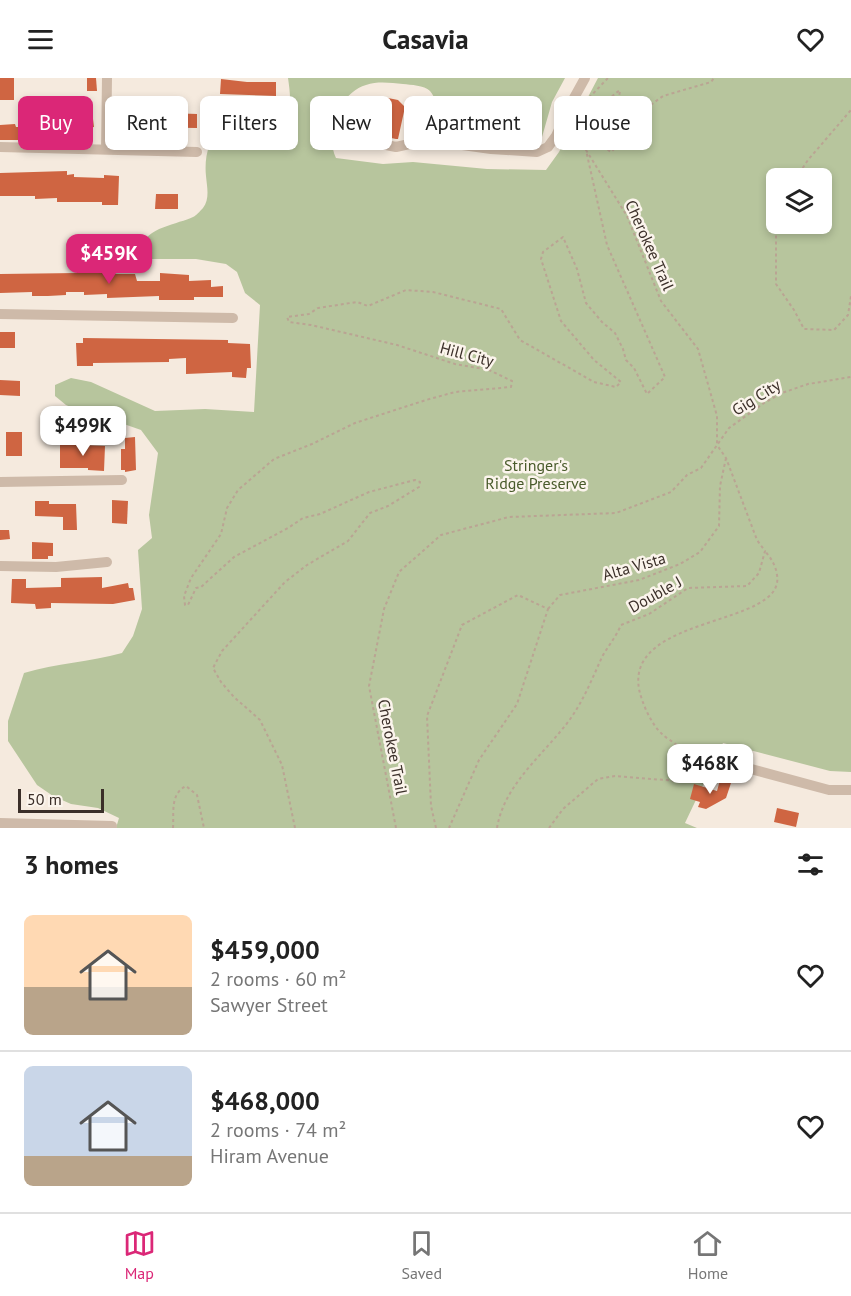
<!DOCTYPE html>
<html lang="en">
<head>
<meta charset="utf-8">
<style>
	:root { --surface:#fff; --page:#f6f6f6; --text:#222; --muted:#767676; --line:#e0e0e0; --accent:#db2777 }
	body { margin:0; font-family:"PT Sans",sans-serif; background:var(--page); color:var(--text); height:100vh; display:flex; flex-direction:column; font-size:22px; white-space:nowrap }
	* { box-sizing:border-box; margin:0 }
	p { font-size:20px; color:var(--muted) }
	.icon { flex:none; width:33px; height:33px; fill:none; stroke:currentColor; stroke-width:2; stroke-linecap:round; stroke-linejoin:round }
	.map { position:relative; height:750px; overflow:hidden }
	.details { display:flex; flex-direction:column; background:var(--surface); flex:1 }
	.details>* { flex:none }
	.banner { position:absolute; left:18px; top:18px; width:816px; height:54px; display:flex; gap:12px }
	.buttons { position:absolute; left:766px; top:90px; display:grid; gap:12px }
	.buttons a { display:grid; place-items:center; width:66px; height:66px; border-radius:9px; background:var(--surface); box-shadow:0 3px 9px #0003; font-size:30px }
	.scale { position:absolute; left:18px; bottom:15px; width:86px; box-sizing:border-box; padding-left:6px; border:3px solid #3b2f29; border-top:0; font-size:16px; line-height:21px; white-space:nowrap; color:#3b2f29; -webkit-text-stroke:4px #fbf4ec; paint-order:stroke }
	.price { position:absolute; translate:-50% -51px; padding:0 14px; border-radius:12px; background:#fff; color:#222; font-size:20px; line-height:39px; filter:drop-shadow(0 2px 3px #0008) }
	.price::after { content:''; position:absolute; left:50%; top:36px; width:18px; height:14px; margin-left:-9px; background:inherit; clip-path:polygon(0 0,100% 0,50% 100%) }
	.price.current { background:var(--accent); color:#fff }
	ul { padding:0; list-style:none }
	li { display:flex; align-items:center; gap:18px; height:150px; padding:0 24px }
	li+li { border-top:2px solid var(--line) }
	li span { display:grid; place-items:center; flex:none; width:168px; height:120px; border-radius:9px; color:#555 }
	li>.icon { margin-inline-start:auto }
	span .icon { width:72px; height:72px; fill:#fffc; stroke-width:1 }
	li b { font-size:26px }
	h2 { display:flex; justify-content:space-between; align-items:center; height:72px; padding:0 24px; font-size:26px }
	.pill { padding:0 21px; border-radius:9px; background:var(--surface); box-shadow:0 3px 9px #0003; font-size:21px; line-height:54px }
	.pill.current { background:var(--accent); color:#fff }
	header { display:flex; justify-content:space-between; align-items:center; height:78px; padding:0 24px; background:var(--surface); font-size:27px; font-weight:700 }
	.dock { display:flex; justify-content:space-around; align-items:center; height:84px; border-top:2px solid var(--line); background:var(--surface); font-size:16px; color:var(--muted) }
	.dock a { display:grid; justify-items:center; gap:3px }
	.dock .current { color:var(--accent) }
	.map>svg:first-child { display:block }
	.green { fill:#b7c59d; fill-rule:evenodd }
	.building { fill:#cf6542 }
	.lines { fill:none; stroke-linecap:round; stroke-linejoin:round }
	.path { stroke:#baa493; stroke-width:2; stroke-dasharray:3 3; stroke-linecap:butt }
	.minor { stroke:#cebaa9; stroke-width:10 }
	.labels { text-anchor:middle; dominant-baseline:central; stroke-width:5; stroke-linejoin:round; paint-order:stroke }
	.street-label { font-size:16px; fill:#3b2f29; stroke:#fbf4ec }
	.park-label { font-size:16px; fill:#495b2b; stroke:#fbf4ec }
</style>
</head>
<body>
<header><svg class="icon" aria-label="menu" viewBox="0 0 24 24"><path d="M4 6h16M4 12h16M4 18h16"/></svg>Casavia<svg class="icon" aria-label="heart" viewBox="0 0 24 24"><path d="M12 20l-8-8c-3-5 5-10 8-4 3-6 11-1 8 4z"/></svg></header>
<div class="map">
<svg width="851" height="750" viewBox="0 0 851 750">
	<rect width="100%" height="100%" fill="#f5eade"/>
	<path class="green" d="M288,0H565L552,24L542,59C510,69 471,58 438,53C434,41 440,24 430,13C424,7 411,7 403,6C391,5 378,3 366,7C339,15 324,55 336,80L383,86L413,84L487,91L546,92L559,74L598,0H851V694L830,693L723,665L685,745L697,750H116L119,740L98,730L71,726L53,718L37,707L8,663V643L24,595C56,585 90,584 122,575L133,558L142,531L138,472L152,460L149,437L158,375L141,352L121,345L94,339L66,327L55,318V307L71,300L91,304L155,333L205,331L254,334L260,227L245,215L237,194L226,186L196,181H148C128,152 177,147 193,139C196,138 200,133 203,130C210,121 207,109 206,98C204,79 209,61 221,46H234C236,50 238,55 242,57C254,66 280,54 286,41C292,28 290,14 288,0ZM777,100H822V146H777Z"/>
	<g class="building">
		<rect x="0" y="0" width="14" height="22"/>
		<path d="M87,0H96L97,13H87Z"/>
		<path d="M221,1L247,4H276V18L220,16Z"/>
		<path d="M388,20L398,22L405,29L398,61H396L372,56L373,48H384L378,35L379,31L380,26Z"/>
		<path d="M152,31H169V35L197,36V50L122,49V35H152Z"/>
		<path d="M92,33L94,49L87,50V52L77,53V50H75L74,34Z"/>
		<path d="M15,46L16,49H19V62H0V47Z"/>
		<path d="M67,93V97L74,96V99L104,100V97L119,98L118,127H102V124H57V120L35,121V118H0V95Z"/>
		<path d="M156,116H178V131H155Z"/>
		<path d="M77,193H111V196H135L137,203H160V195L189,197V203L211,202V209L223,208V219H194V222H159V218L107,220V216L84,217V214H66V217L48,218H32V214L0,215V196L77,195Z"/>
		<rect x="0" y="254" width="15" height="16"/>
		<path d="M83,260L228,262V265L250,266L251,290H247L246,300L232,299V294L186,296V280L169,281V284L93,285V288H77L76,265H83Z"/>
		<path d="M0,302L20,303V318L0,317Z"/>
		<rect x="6" y="354" width="16" height="24"/>
		<path d="M135,359L136,392L125,394V392H121V371H125V360Z"/>
		<path d="M60,366L105,368L104,393L88,392V390H60Z"/>
		<path d="M112,422L128,423L127,446L112,445Z"/>
		<path d="M35,423H49V426H76L77,452H63V439L35,438Z"/>
		<path d="M0,452H9L10,461L0,462Z"/>
		<path d="M32,464L53,465V478H48V481H32Z"/>
		<path d="M102,499V510L128,505L129,510H133L135,522L113,526L51,525V530L36,531L35,526L11,525L12,501H26V510L61,509V500Z"/>
		<path d="M720,702L731,705L726,720L706,731L698,729L700,724L690,721L694,706L717,713Z"/>
		<path d="M777,730L799,735L796,749L774,744Z"/>
	</g>
	<g class="lines">
		<g class="path">
			<path d="M585,24L608,0"/>
			<path d="M564,62L586,72L627,138L661,223L698,271L717,338V366"/>
			<path d="M586,72C594,50 599,26 620,12C619,24 613,29 607,38C601,47 601,57 601,67L611,74L630,55L635,46L652,26L663,18L711,4L714,0"/>
			<path d="M796,100L808,82L851,32"/>
			<path d="M778,146L776,150V206L794,232L804,251L834,252L848,237L851,218"/>
			<path d="M548,531L560,517L639,502L680,486L700,474L719,448L720,408L726,380"/>
			<path d="M677,667C672,663 666,660 662,656C651,646 642,625 639,611C626,536 786,549 777,497C776,488 771,480 765,473"/>
			<path d="M173,750C174,734 170,716 186,708L197,717L204,750"/>
			<path d="M295,750L282,687L260,642L234,619L221,604L213,590L222,573L285,504L307,487L348,463L370,435L388,428L419,409L420,404L415,402L369,414L320,436L303,440L288,450L234,479L201,509L196,510L188,527H185L184,518L191,500L221,456L227,430L238,412L274,381L312,366L355,345L426,322L455,314L511,309L512,303L489,292L455,286L397,267L311,247L289,244L287,239L309,236L318,230L357,224L368,228L406,212L433,214L501,231L520,262L594,304L616,309L621,304L594,282L561,243L541,181L543,174L563,159L577,191L586,225L602,244L615,255L623,271L626,282L634,290L647,316L665,299L607,167L586,72"/>
			<path d="M396,750L369,608L384,531L399,494L441,457L509,439L616,435L671,414L687,397L701,390L729,350L764,325L782,315L808,306L851,299"/>
			<path d="M436,750L431,728L427,638L462,547L518,517L548,531L517,626L479,682L449,750"/>
			<path d="M497,750C504,707 542,678 568,644C583,624 592,601 602,579C608,568 616,559 621,547L649,536L688,510L747,508L759,495L765,473L757,462L726,380L717,367"/>
			<path d="M549,750L563,731L598,701L615,698L677,703L685,698L689,686"/>
		</g>
		<g class="minor">
			<path d="M357,61L396,69L427,62L491,71L537,74L548,69L556,58L569,29L585,0"/>
			<path d="M0,69L197,74"/>
			<path d="M106,71L107,0"/>
			<path d="M0,236L233,240"/>
			<path d="M0,404L122,402"/>
			<path d="M0,488L56,489L107,484"/>
			<path d="M684,673L829,712H851"/>
			<path d="M0,745L112,748"/>
		</g>
	</g>
	<g class="labels">
		<g class="street-label">
			<text transform="translate(650 167) rotate(66)">Cherokee Trail</text>
			<text transform="translate(467 276) rotate(15)">Hill City</text>
			<text transform="translate(756 319) rotate(-32)">Gig City</text>
			<text transform="translate(634 488) rotate(-16)">Alta Vista</text>
			<text transform="translate(655 516) rotate(-29)">Double J</text>
			<text transform="translate(393 669) rotate(79)">Cherokee Trail</text>
		</g>
		<g class="park-label">
			<text x="536" y="387">Stringer's<tspan x="536" dy="18">Ridge Preserve</tspan></text>
		</g>
	</g>
</svg>
<div class="buttons">
<a><svg class="icon" aria-label="layers" viewBox="0 0 24 24"><path d="M12 4l9 5-9 5-9-5zM3 14l9 5 9-5"/></svg></a>
</div>
<div class="scale">50 m</div>
<b class="price current" style="left:109px;top:207px">$459K</b>
<b class="price" style="left:83px;top:379px">$499K</b>
<b class="price" style="left:710px;top:717px">$468K</b>
<div class="banner">
<a class="pill current">Buy</a>
<a class="pill">Rent</a>
<a class="pill">Filters</a>
<a class="pill">New</a>
<a class="pill">Apartment</a>
<a class="pill">House</a>
</div>
</div>
<section class="details">
<h2>3 homes<svg class="icon" aria-label="filters" viewBox="0 0 24 24"><path d="M4 7h16M4 17h16"/><circle cx="9" cy="7" r="2"/><circle cx="15" cy="17" r="2"/></svg></h2>
<ul>
<li><span style="background:linear-gradient(#ffd9b3 60%,#b9a48a 0)"><svg class="icon" aria-label="home" viewBox="0 0 24 24"><path d="M3 11l9-7 9 7M6 9v11h12V9"/></svg></span><div><b>$459,000</b><p>2 rooms · 60 m²</p><p>Sawyer Street</p></div><svg class="icon" aria-label="heart" viewBox="0 0 24 24"><path d="M12 20l-8-8c-3-5 5-10 8-4 3-6 11-1 8 4z"/></svg></li>
<li><span style="background:linear-gradient(#c9d6e8 75%,#b9a48a 0)"><svg class="icon" aria-label="home" viewBox="0 0 24 24"><path d="M3 11l9-7 9 7M6 9v11h12V9"/></svg></span><div><b>$468,000</b><p>2 rooms · 74 m²</p><p>Hiram Avenue</p></div><svg class="icon" aria-label="heart" viewBox="0 0 24 24"><path d="M12 20l-8-8c-3-5 5-10 8-4 3-6 11-1 8 4z"/></svg></li>
</ul>
</section>
<nav class="dock">
<a class="current"><svg class="icon" aria-label="map" viewBox="0 0 24 24"><path d="M3 6l6-2 6 2 6-2v14l-6 2-6-2-6 2zM9 4v14M15 6v14"/></svg>Map</a>
<a><svg class="icon" aria-label="saved" viewBox="0 0 24 24"><path d="M7 4h10v16l-5-4-5 4z"/></svg>Saved</a>
<a><svg class="icon" aria-label="home" viewBox="0 0 24 24"><path d="M3 11l9-7 9 7M6 9v11h12V9"/></svg>Home</a>
</nav>
</body>
</html>
